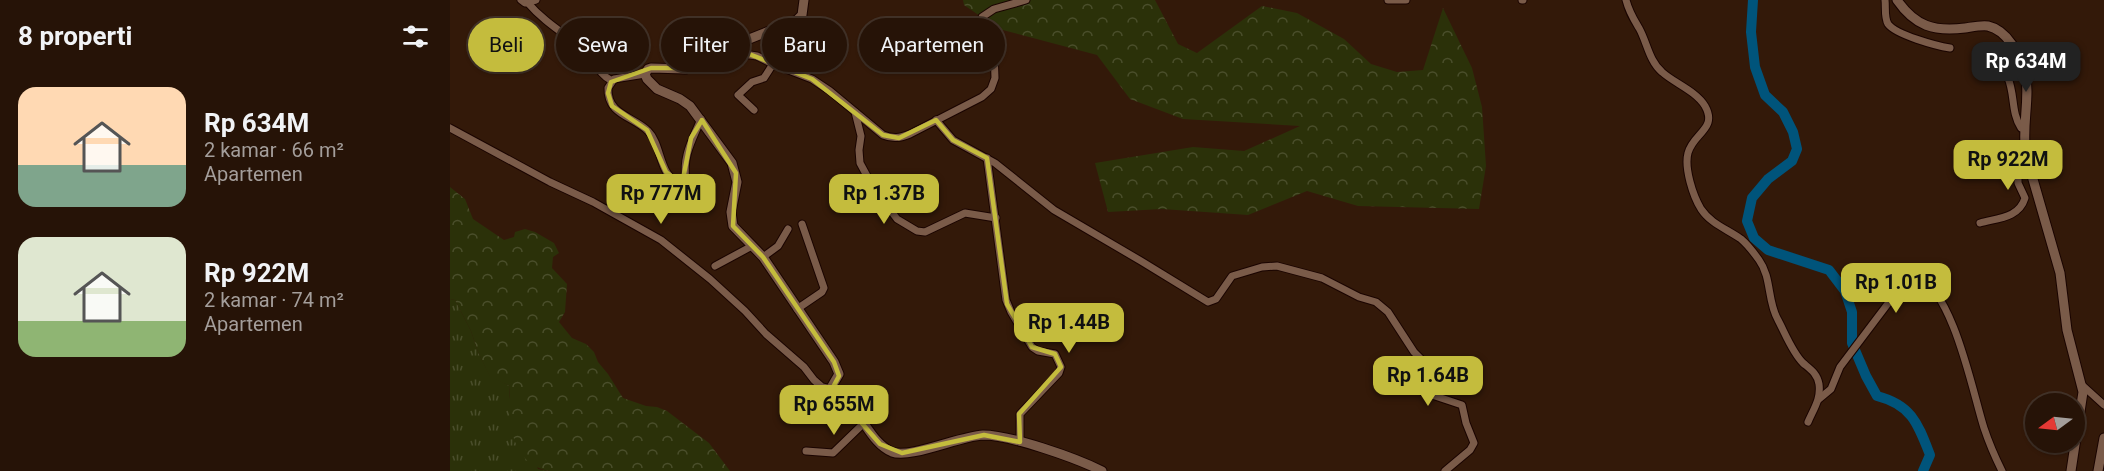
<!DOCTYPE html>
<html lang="id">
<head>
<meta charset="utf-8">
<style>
	:root { --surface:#261307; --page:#322015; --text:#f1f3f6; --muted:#a49e9b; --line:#423228; --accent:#c4bc3d }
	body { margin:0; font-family:Roboto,sans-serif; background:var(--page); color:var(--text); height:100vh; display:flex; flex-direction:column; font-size:22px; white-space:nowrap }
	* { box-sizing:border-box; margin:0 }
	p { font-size:20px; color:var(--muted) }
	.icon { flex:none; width:33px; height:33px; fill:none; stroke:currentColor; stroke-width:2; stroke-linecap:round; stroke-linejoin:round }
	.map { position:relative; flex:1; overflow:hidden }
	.drawer { display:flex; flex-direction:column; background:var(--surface); width:450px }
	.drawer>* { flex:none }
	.top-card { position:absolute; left:18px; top:18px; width:570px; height:54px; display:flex; gap:12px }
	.needle { width:39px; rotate:255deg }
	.controls { position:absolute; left:1575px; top:393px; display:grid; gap:12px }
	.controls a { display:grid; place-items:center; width:60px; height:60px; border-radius:50%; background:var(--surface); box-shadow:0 2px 4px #0004,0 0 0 2px var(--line); font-size:30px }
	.price { position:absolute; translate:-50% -51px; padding:0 14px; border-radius:12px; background:var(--accent); color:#111; font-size:20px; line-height:39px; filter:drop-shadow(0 2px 3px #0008) }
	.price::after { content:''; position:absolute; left:50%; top:36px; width:18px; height:14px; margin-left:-9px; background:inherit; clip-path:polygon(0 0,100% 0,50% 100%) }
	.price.active { background:#222; color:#fff }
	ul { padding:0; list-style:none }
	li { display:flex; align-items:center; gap:18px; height:150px; padding:0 18px }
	li span { display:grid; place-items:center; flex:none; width:168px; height:120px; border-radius:18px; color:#555 }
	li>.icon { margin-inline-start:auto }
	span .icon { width:72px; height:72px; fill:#fffc; stroke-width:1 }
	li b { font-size:26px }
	h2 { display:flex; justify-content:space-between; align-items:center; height:72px; padding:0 18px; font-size:26px }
	.chip { padding:0 21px; border-radius:27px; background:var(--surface); box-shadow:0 2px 4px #0004,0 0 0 2px var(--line); font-size:21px; line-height:54px }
	.chip.active { background:var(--accent); color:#111 }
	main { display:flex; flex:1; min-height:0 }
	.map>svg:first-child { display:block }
	.grass { fill:url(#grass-tufts) }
	.forest { fill:url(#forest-crowns) }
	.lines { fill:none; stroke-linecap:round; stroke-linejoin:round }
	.river { stroke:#00547b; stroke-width:10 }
	.minor-casing { stroke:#1a0400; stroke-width:9 }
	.tertiary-casing { stroke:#1a0400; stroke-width:11 }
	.minor { stroke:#7a5b49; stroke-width:7 }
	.tertiary { stroke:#7a5b49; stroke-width:9 }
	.marked { fill:none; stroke:#c4bc3d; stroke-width:4.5; stroke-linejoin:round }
</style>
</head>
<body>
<main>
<section class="drawer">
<h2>8 properti<svg class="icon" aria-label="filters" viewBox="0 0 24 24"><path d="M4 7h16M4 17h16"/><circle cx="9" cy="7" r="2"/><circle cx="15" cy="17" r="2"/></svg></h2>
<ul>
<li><span style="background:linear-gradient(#ffd9b3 65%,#7fa58c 0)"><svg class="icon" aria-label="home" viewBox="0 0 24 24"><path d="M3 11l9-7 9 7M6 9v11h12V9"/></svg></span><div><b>Rp 634M</b><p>2 kamar · 66 m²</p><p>Apartemen</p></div></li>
<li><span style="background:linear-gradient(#dfe7d0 70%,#8fb573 0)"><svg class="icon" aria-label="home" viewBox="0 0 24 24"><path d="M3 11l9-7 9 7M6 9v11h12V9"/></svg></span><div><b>Rp 922M</b><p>2 kamar · 74 m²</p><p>Apartemen</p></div></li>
</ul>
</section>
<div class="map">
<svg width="1654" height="471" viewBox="0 0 1654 471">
	<defs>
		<pattern id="grass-tufts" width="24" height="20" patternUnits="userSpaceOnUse" patternTransform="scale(1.5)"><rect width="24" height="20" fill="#2b3109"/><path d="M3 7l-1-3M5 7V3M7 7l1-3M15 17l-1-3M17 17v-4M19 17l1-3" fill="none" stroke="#4a4e2b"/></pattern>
		<pattern id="forest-crowns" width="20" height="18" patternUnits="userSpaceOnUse" patternTransform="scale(1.5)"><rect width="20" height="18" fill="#2b3109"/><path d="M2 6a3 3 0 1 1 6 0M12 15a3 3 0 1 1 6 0" fill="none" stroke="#4a4e2b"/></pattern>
	</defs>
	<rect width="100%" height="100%" fill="#331909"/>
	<path class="grass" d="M0,299L5,300L21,331L28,352L40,376L60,386L59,397L88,469L100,471H0Z"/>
	<g class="forest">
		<path d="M513,0H705L728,44L747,53L812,6L847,13L894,39L921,64L947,72L973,70L993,8L1022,68L1032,107L1036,166L1029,209L908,206L857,191L798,215L712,209L658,212L645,163L743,147L794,151L850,126L733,119L680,99L647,55L549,29L514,5Z"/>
		<path d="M0,187L15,199L23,219L54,240L64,237L65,232L75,229L85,232L104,243L109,253L103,257L102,268L117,284L115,312L109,322L122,338L136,344L144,352L148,362L158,374L173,398L196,406L207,407L217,411L259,443L280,471H100C60,465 57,418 60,386L40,377L28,352L21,331L5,300L0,299Z"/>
	</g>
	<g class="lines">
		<path class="river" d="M1303,0L1301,32L1305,67L1315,95L1333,112L1343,132L1347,149L1342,161L1318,179L1302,198L1297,221L1304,238L1318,250L1379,270L1395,291L1402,312V343L1416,376L1427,396C1462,405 1468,424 1480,455L1473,471"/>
		<defs>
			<g id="minor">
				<path d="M71,0L75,3L86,0"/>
				<path d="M938,0H956"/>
				<path d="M1072,0H1073"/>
				<path d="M1176,0C1179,12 1183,18 1189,28C1197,42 1199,61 1212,72C1224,83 1246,91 1255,106C1268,129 1243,133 1238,153C1234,168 1243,196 1251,209C1261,224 1277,229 1291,239C1297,244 1304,253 1309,260C1322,278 1317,301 1328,320C1335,333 1342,352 1353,363C1360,369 1367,373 1369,384C1371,399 1364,408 1358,422"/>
				<path d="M1435,0C1436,7 1434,17 1438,24C1446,35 1487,46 1500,48"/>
				<path d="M77,2C94,22 115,34 135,50C149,61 144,71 162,81"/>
				<path d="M273,51L307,56L323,64L362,79L380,91L433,135C443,139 450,138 460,134L532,97L541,89L545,78L544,51L530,31L532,17L544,9L576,0"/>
				<path d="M195,74L164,79L158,88C157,115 183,116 198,131C213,146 208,178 232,184L236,179C232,156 243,139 251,119"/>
				<path d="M1558,78C1565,95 1561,112 1571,128L1574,127"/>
				<path d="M304,110L288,95L302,82L314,78L323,64"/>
				<path d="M405,112L411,136L409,150L410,163L423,187L447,219L467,231L475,232L515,213L546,218"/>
				<path d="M486,120L503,140L545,163L604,210L691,261L758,302L766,299L782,276L812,267L827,266L872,278L909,297L926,302L938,312L964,352L977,365V382L973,392L1012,405L1016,423L1024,443L1020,450L995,471"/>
				<path d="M0,128L100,182L143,202L211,240L260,279L295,311L316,334L354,367L364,380L372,387L382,389"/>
				<path d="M537,158L556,300L561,312L582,347L588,351L605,354L611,367L609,373L570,414V442"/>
				<path d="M1530,223C1548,218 1569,218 1575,198L1568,183V172L1579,168"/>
				<path d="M313,257L328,246L338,229"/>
				<path d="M265,266L302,246"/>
				<path d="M347,309L372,292L374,288L352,224"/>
				<path d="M1632,385L1654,405"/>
				<path d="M1369,399L1381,389L1390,367L1455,281L1460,276L1467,275C1504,294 1522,390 1534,428C1539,443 1545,457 1552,471"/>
				<path d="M356,451L383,453L414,423"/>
			</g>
			<g id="tertiary">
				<path d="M354,0L352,15L347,20L279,47L250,66L235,69L201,68L198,69L195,74L197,79L207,89L230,99L240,106L282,163L287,182L281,212L283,226L313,257L384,362L389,374L382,386V389C390,398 400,405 408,415C418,428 426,445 442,452C460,459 510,436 533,435C561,435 626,458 652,471"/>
				<path d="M1447,0C1465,26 1484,32 1515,28C1522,27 1531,25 1538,26C1557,30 1570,55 1575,71C1581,98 1571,127 1576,155L1610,273L1617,330L1633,392L1621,471"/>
				<path d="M1648,471L1654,438"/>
			</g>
		</defs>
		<use href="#minor" class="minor-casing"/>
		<use href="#tertiary" class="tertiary-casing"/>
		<use href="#minor" class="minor"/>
		<use href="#tertiary" class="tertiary"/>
	</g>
	<path class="marked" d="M273,51L299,54L362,79L433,135L449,138L486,120L503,140L537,158L557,304L582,347L605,354L611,367L569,414L570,442L534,435L452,453L430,444L382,389L389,376L384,362L313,257L283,226L286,173L252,120L241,138L232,184L216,172L197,130L162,106L158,93L161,82L201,68H243Z"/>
</svg>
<div class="controls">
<a><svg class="needle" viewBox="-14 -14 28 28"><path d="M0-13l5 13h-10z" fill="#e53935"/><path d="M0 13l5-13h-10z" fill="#a49e9b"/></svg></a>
</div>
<b class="price active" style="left:1576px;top:93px">Rp 634M</b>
<b class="price" style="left:1558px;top:191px">Rp 922M</b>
<b class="price" style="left:211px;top:225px">Rp 777M</b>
<b class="price" style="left:434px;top:225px">Rp 1.37B</b>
<b class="price" style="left:1446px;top:314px">Rp 1.01B</b>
<b class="price" style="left:619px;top:354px">Rp 1.44B</b>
<b class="price" style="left:978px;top:407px">Rp 1.64B</b>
<b class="price" style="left:384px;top:436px">Rp 655M</b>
<div class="top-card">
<a class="chip active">Beli</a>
<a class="chip">Sewa</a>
<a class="chip">Filter</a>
<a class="chip">Baru</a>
<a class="chip">Apartemen</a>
</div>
</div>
</main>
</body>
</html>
